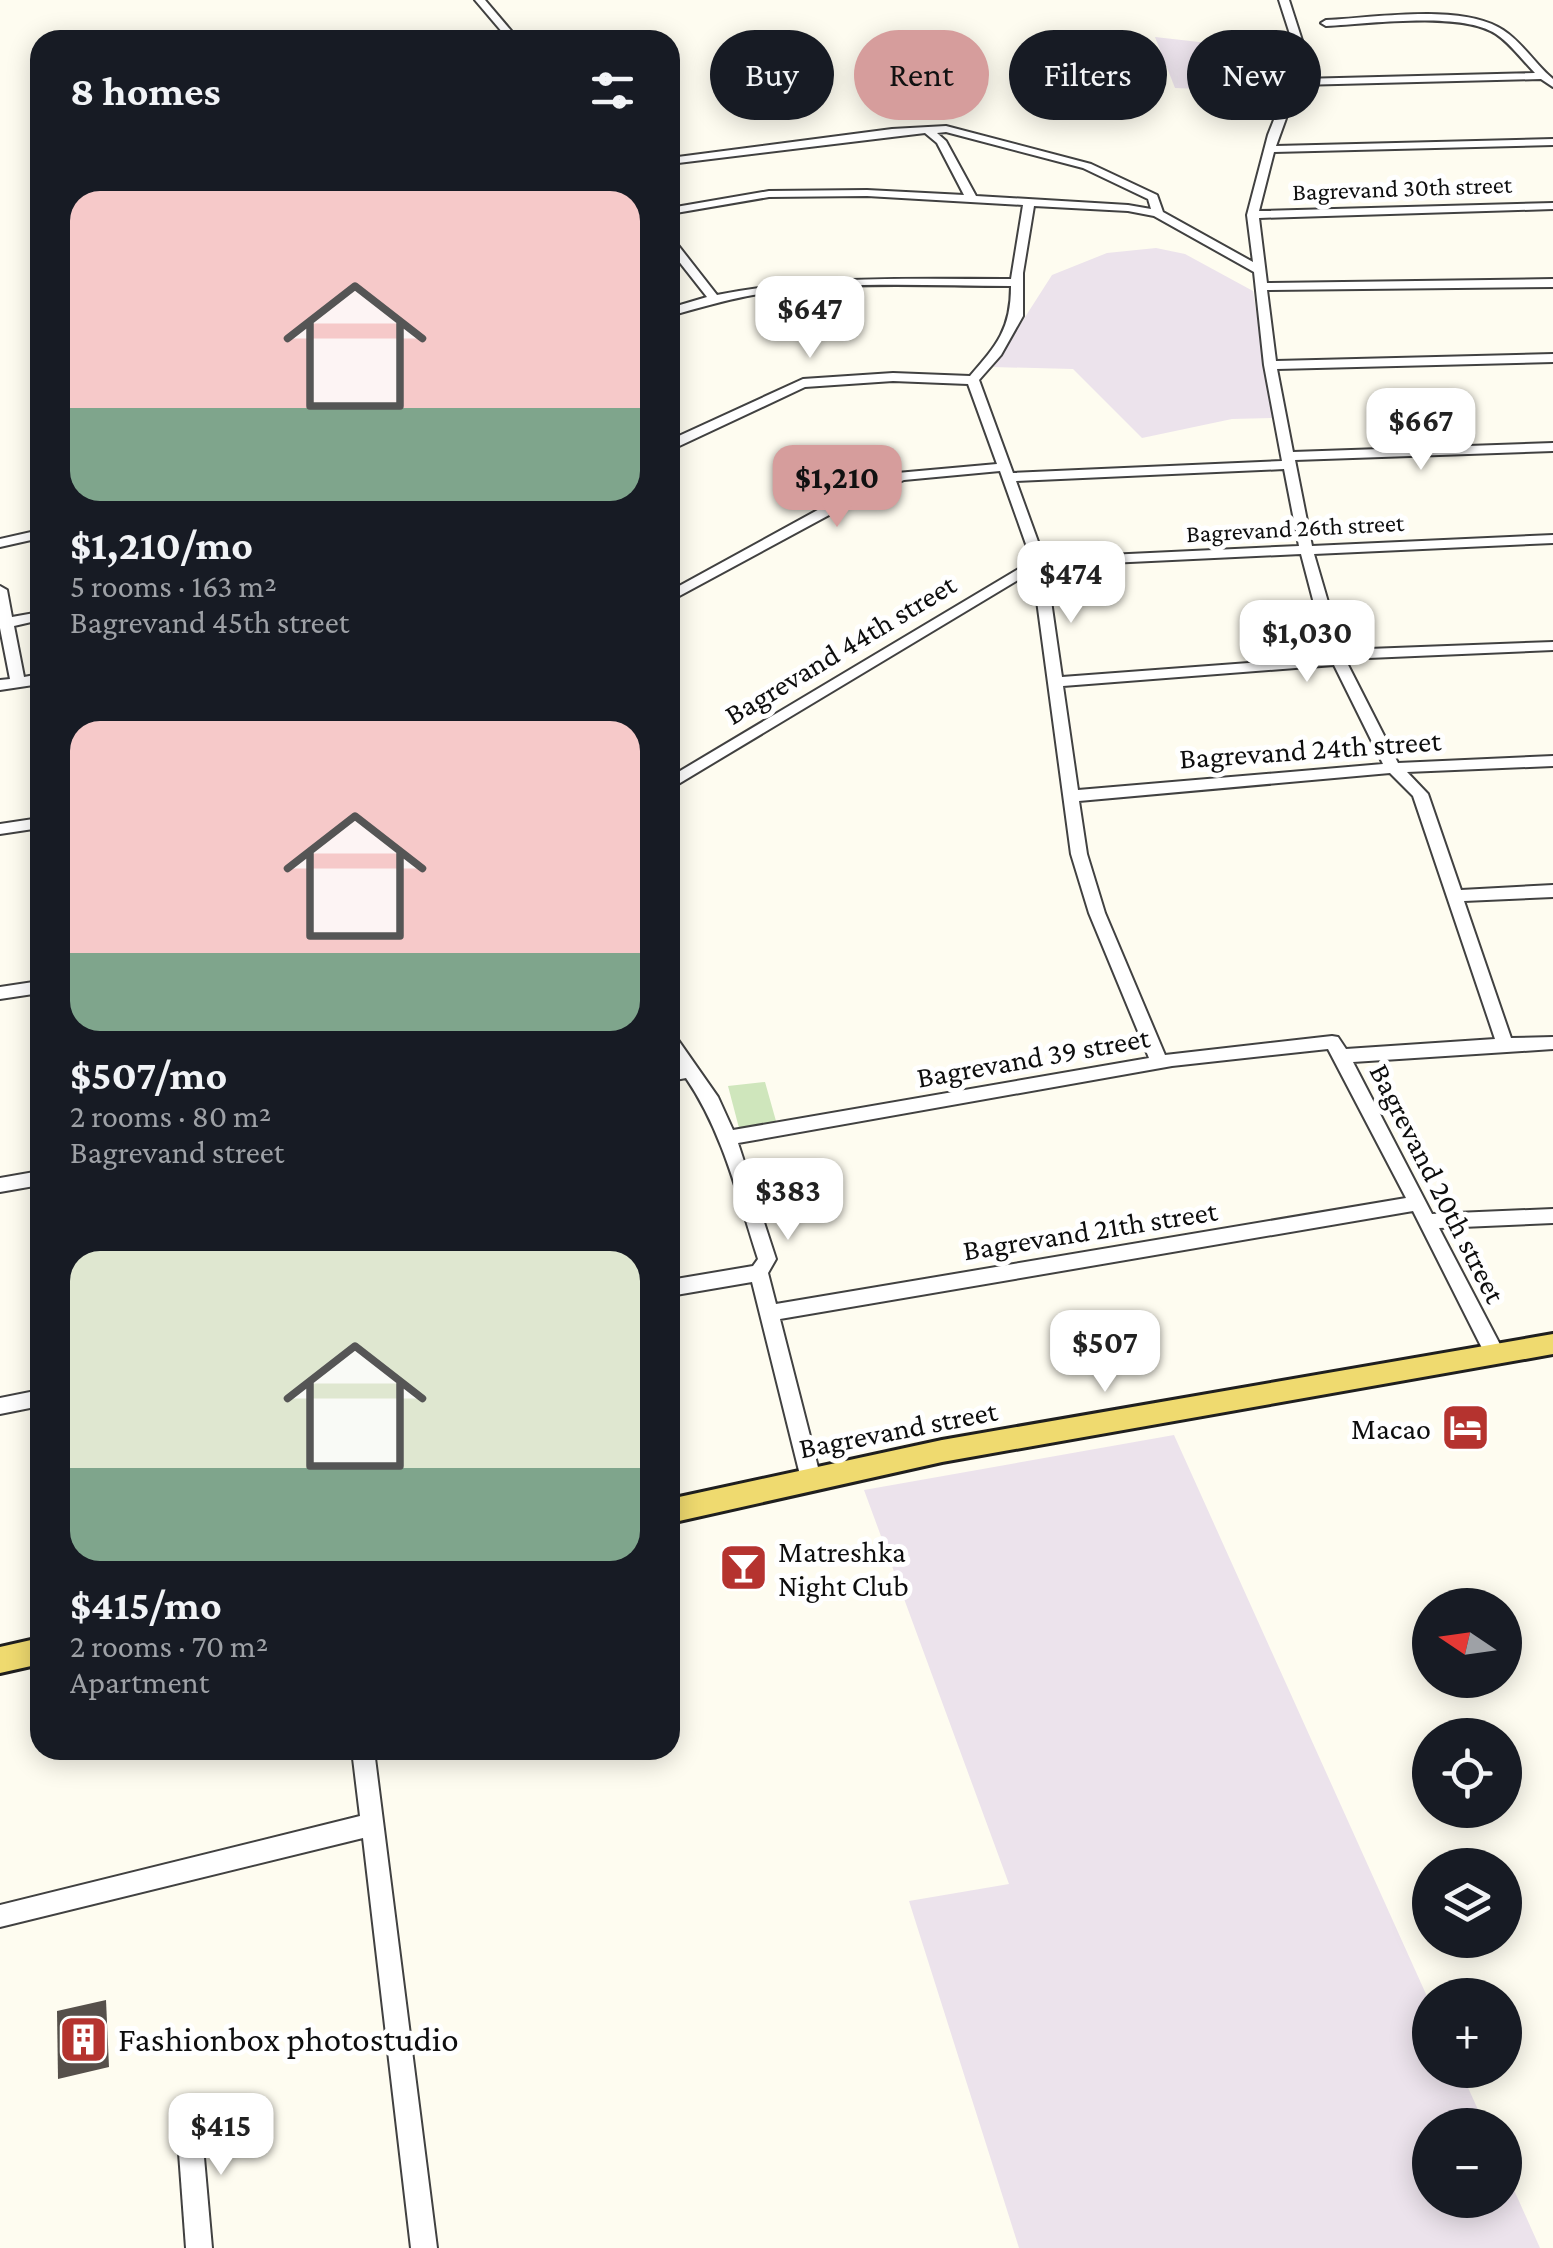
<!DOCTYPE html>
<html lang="en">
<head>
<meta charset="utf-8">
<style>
	:root { --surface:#171b24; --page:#20242c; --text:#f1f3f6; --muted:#9ea1a6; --accent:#d69d9c }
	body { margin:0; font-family:"Crimson Pro",serif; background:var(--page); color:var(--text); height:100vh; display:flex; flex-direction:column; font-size:38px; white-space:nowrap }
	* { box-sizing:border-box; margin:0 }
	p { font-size:32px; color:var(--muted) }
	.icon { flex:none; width:55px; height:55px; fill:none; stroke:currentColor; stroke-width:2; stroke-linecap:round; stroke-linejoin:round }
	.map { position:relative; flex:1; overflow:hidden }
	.panel { position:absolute; left:30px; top:30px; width:650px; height:1730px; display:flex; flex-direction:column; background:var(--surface); border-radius:30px; box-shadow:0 5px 25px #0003 }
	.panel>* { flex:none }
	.top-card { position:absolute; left:710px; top:30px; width:692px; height:90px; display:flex; gap:20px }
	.needle { width:65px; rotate:283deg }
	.fabs { position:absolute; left:1412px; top:1588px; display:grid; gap:20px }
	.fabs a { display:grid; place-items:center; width:110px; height:110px; border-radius:50%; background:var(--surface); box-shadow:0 5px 25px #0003; font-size:50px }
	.price { position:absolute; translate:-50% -85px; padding:0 22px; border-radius:20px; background:#fff; color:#222; font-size:32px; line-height:65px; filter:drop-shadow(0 2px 5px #0008) }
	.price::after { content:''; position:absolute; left:50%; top:60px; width:30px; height:22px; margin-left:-15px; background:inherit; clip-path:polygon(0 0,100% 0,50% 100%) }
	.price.current { background:var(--accent); color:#111 }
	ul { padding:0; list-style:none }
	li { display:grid; align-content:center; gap:20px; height:530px; padding:0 40px }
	li span { display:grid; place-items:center; height:310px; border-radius:30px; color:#555 }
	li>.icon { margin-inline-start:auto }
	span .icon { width:180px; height:180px; fill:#fffc; stroke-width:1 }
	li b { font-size:42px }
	h2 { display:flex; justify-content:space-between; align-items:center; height:120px; padding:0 40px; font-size:42px }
	.chip { padding:0 35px; border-radius:45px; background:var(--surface); box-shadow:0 5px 25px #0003; font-size:35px; line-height:90px }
	.chip.current { background:var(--accent); color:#111 }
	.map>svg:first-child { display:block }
	.industrial { fill:#ece3ec }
	.green { fill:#cfe6bc }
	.building { fill:#56504b }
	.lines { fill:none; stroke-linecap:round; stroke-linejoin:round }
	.minor-casing { stroke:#414141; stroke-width:4 }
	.major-casing { stroke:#1f1f1f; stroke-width:6 }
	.minor { fill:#fff; fill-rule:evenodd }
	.major { fill:#efda6f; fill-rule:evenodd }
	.labels { text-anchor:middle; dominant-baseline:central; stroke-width:10; stroke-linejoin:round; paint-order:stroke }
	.far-street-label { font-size:25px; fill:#0e0e0e; stroke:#fff }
	.street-label { font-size:30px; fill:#0e0e0e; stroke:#fff }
	.poi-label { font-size:30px; fill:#0e0e0e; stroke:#fff; text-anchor:end }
	.near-poi-label { font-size:35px; fill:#0e0e0e; stroke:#fff; text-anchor:start }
</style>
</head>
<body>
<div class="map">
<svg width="1553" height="2248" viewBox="0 0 1553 2248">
	<rect width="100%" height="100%" fill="#fefcf0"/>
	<g class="industrial">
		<path d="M1155,37L1296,53L1282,92L1175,88Z"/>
		<path d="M1156,248L1185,254L1253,291L1273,418L1232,419L1142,438L1073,369L993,367L1052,275L1107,253Z"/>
		<path d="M1174,1435L1430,2003V2070H1460L1485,2125H1430V2200H1505V2170L1540,2248H1019L909,1901L1009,1884L864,1490Z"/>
	</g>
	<path class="green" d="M765,1082L776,1121L739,1128L728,1086Z"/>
	<path class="building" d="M106,2000L109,2067L58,2079L57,2011Z"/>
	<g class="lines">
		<defs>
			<g id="minor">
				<path d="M475,0H485L519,40H509Z"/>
				<path d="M1279,0H1289L1308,59L1300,79L1535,73C1522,60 1511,44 1496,34C1461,11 1369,24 1326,26L1321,23L1326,20C1374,18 1462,3 1503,30C1523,43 1535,64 1553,79V87L1541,79L1298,85L1276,146L1553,139V145L1274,152L1259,211L1553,203V209L1259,218L1267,283L1553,279V287L1267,290L1276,361L1553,354V362L1277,369L1293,452L1553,443V451L1295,460L1312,546L1553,535V543L1314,554L1342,650L1553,642V650L1345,659L1398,763L1553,756V766L1407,772L1428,794L1461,890L1553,885V897L1464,901L1511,1038L1553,1037V1049L1353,1062L1432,1214L1553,1209V1223L1439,1228L1505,1354L1502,1360L1495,1362L1488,1360L1413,1211L780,1319L821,1479L818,1485L811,1488L804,1485L801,1479L752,1282L670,1296V1280L753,1266L758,1259C738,1197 723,1132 686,1078L670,1081V1067L678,1066L670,1055V1036L676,1037L718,1097L733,1130L1149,1058L1089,913L1071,854L1033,571L670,789V777L1032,561L1000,471L904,480L855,501L670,601V591L845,495L897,473L997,464L968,384L893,381L805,387L675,448L670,449V440L803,379L893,373L970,376C997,345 1011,329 1011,286C926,286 838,280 753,295C725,300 698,308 670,316V308L707,297L670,250V239L674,240L717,295C815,275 912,279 1011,279L1023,205L867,196L769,197L670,214V208L769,191L867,190L964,195L937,143L925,133L670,164V158L892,129L946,126L1091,164L1157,195L1163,212L1253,262L1247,215L1268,135L1298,59ZM946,132L1083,168L1148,199L1151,209L1128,205L976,196L946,141L937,133ZM1034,206L1128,211L1154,216L1254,272L1264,365L1282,461L1013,473L979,380L1001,355L1023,316V273ZM1284,469L1299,546L1044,558L1016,481ZM1301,554L1328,657L1062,677L1046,566ZM1334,665L1383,764L1078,790L1063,686ZM1390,773L1413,796L1495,1039L1346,1049L1338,1037L1332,1036L1165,1055L1105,913L1087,854L1079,801ZM1328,1049L1406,1198L776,1304L768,1273L776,1259L738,1143L1172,1066Z"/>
				<path d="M40,530V538L0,547V539Z"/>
				<path d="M0,586L7,590L12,617L40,612V620L14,626L24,677L40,674V684L0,690V680L10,679L0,628Z"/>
				<path d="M40,818V828L0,834V824Z"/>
				<path d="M40,981V993L0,999V987Z"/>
				<path d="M40,1171V1185L0,1192V1178Z"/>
				<path d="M40,1390V1406L0,1414V1398Z"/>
				<path d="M352,1750H374L437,2248H411L363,1838L0,1927V1905L360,1816Z"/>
				<path d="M188,2100L197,2103L200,2112L212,2248H186L176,2112L179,2103Z"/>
			</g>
			<g id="major">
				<path d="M1553,1334V1354L942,1462L670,1523V1499L942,1440Z"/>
				<path d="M40,1638V1664L0,1673V1647Z"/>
			</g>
		</defs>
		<use href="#minor" class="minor-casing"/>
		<use href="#major" class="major-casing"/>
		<use href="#minor" class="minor"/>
		<use href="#major" class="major"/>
	</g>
	<defs>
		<symbol id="hotel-square" viewBox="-11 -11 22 22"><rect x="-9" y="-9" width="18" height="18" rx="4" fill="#b5332f" stroke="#fff"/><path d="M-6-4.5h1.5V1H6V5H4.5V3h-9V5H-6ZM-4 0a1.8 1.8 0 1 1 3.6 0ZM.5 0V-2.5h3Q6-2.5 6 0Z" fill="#fff"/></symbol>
		<symbol id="bar-square" viewBox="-11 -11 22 22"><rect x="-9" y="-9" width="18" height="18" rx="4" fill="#b5332f" stroke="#fff"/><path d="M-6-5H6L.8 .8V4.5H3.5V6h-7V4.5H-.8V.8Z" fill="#fff"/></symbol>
		<symbol id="building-square" viewBox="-11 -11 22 22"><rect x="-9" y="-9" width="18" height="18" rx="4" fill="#b5332f" stroke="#fff"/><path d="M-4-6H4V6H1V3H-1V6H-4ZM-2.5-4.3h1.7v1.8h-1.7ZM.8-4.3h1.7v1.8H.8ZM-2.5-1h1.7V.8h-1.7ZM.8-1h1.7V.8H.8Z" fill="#fff"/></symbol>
	</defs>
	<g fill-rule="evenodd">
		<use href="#hotel-square" x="1438" y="1400" width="55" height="55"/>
		<use href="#bar-square" x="716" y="1540" width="55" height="55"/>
		<use href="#building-square" x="56" y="2012" width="55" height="55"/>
	</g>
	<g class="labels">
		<g class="far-street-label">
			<text transform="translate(1402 188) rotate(-2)">Bagrevand 30th street</text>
			<text transform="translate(1295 528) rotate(-3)">Bagrevand 26th street</text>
		</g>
		<g class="street-label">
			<text transform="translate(840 649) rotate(-31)">Bagrevand 44th street</text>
			<text transform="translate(1310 749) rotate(-4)">Bagrevand 24th street</text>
			<text transform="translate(1033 1057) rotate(-10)">Bagrevand 39 street</text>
			<text transform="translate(1438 1183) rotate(63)">Bagrevand 20th street</text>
			<text transform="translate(1090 1230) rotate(-9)">Bagrevand 21th street</text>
			<text transform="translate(898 1429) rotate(-11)">Bagrevand street</text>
		</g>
		<g class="poi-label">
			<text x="1431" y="1428">Macao</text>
			<text x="778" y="1551" text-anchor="start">Matreshka<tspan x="778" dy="34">Night Club</tspan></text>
		</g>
		<g class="near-poi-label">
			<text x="118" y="2039">Fashionbox photostudio</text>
		</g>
	</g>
</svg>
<div class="fabs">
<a><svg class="needle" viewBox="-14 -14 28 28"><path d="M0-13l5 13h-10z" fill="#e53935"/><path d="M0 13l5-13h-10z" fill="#9ea1a6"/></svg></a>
<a><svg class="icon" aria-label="locate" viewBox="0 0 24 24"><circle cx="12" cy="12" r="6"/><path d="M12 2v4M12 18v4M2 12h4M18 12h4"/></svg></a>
<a><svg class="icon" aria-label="layers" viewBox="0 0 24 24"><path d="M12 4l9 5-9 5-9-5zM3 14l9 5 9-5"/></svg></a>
<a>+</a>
<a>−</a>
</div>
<b class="price" style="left:810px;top:361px">$647</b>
<b class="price" style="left:1421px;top:473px">$667</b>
<b class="price current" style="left:837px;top:530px">$1,210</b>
<b class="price" style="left:1071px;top:626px">$474</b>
<b class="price" style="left:1307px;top:685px">$1,030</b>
<b class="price" style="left:788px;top:1243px">$383</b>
<b class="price" style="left:1105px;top:1395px">$507</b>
<b class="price" style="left:221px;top:2178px">$415</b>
<div class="top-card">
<a class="chip">Buy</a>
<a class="chip current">Rent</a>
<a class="chip">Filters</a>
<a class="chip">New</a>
</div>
<section class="panel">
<h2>8 homes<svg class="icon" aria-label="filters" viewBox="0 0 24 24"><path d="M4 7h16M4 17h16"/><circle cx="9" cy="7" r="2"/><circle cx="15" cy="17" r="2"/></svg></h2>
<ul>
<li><span style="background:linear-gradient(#f6c9c9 70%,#7fa58c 0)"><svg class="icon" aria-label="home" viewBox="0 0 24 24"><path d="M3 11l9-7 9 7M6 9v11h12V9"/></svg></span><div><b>$1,210/mo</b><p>5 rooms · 163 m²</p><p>Bagrevand 45th street</p></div></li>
<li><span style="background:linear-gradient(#f6c9c9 75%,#7fa58c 0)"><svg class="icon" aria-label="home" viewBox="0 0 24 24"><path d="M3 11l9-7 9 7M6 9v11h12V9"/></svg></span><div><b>$507/mo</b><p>2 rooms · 80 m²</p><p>Bagrevand street</p></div></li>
<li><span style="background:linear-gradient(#dfe7d0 70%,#7fa58c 0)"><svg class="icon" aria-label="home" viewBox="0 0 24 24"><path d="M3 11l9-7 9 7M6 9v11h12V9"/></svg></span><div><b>$415/mo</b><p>2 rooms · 70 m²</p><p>Apartment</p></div></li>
</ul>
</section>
</div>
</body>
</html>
